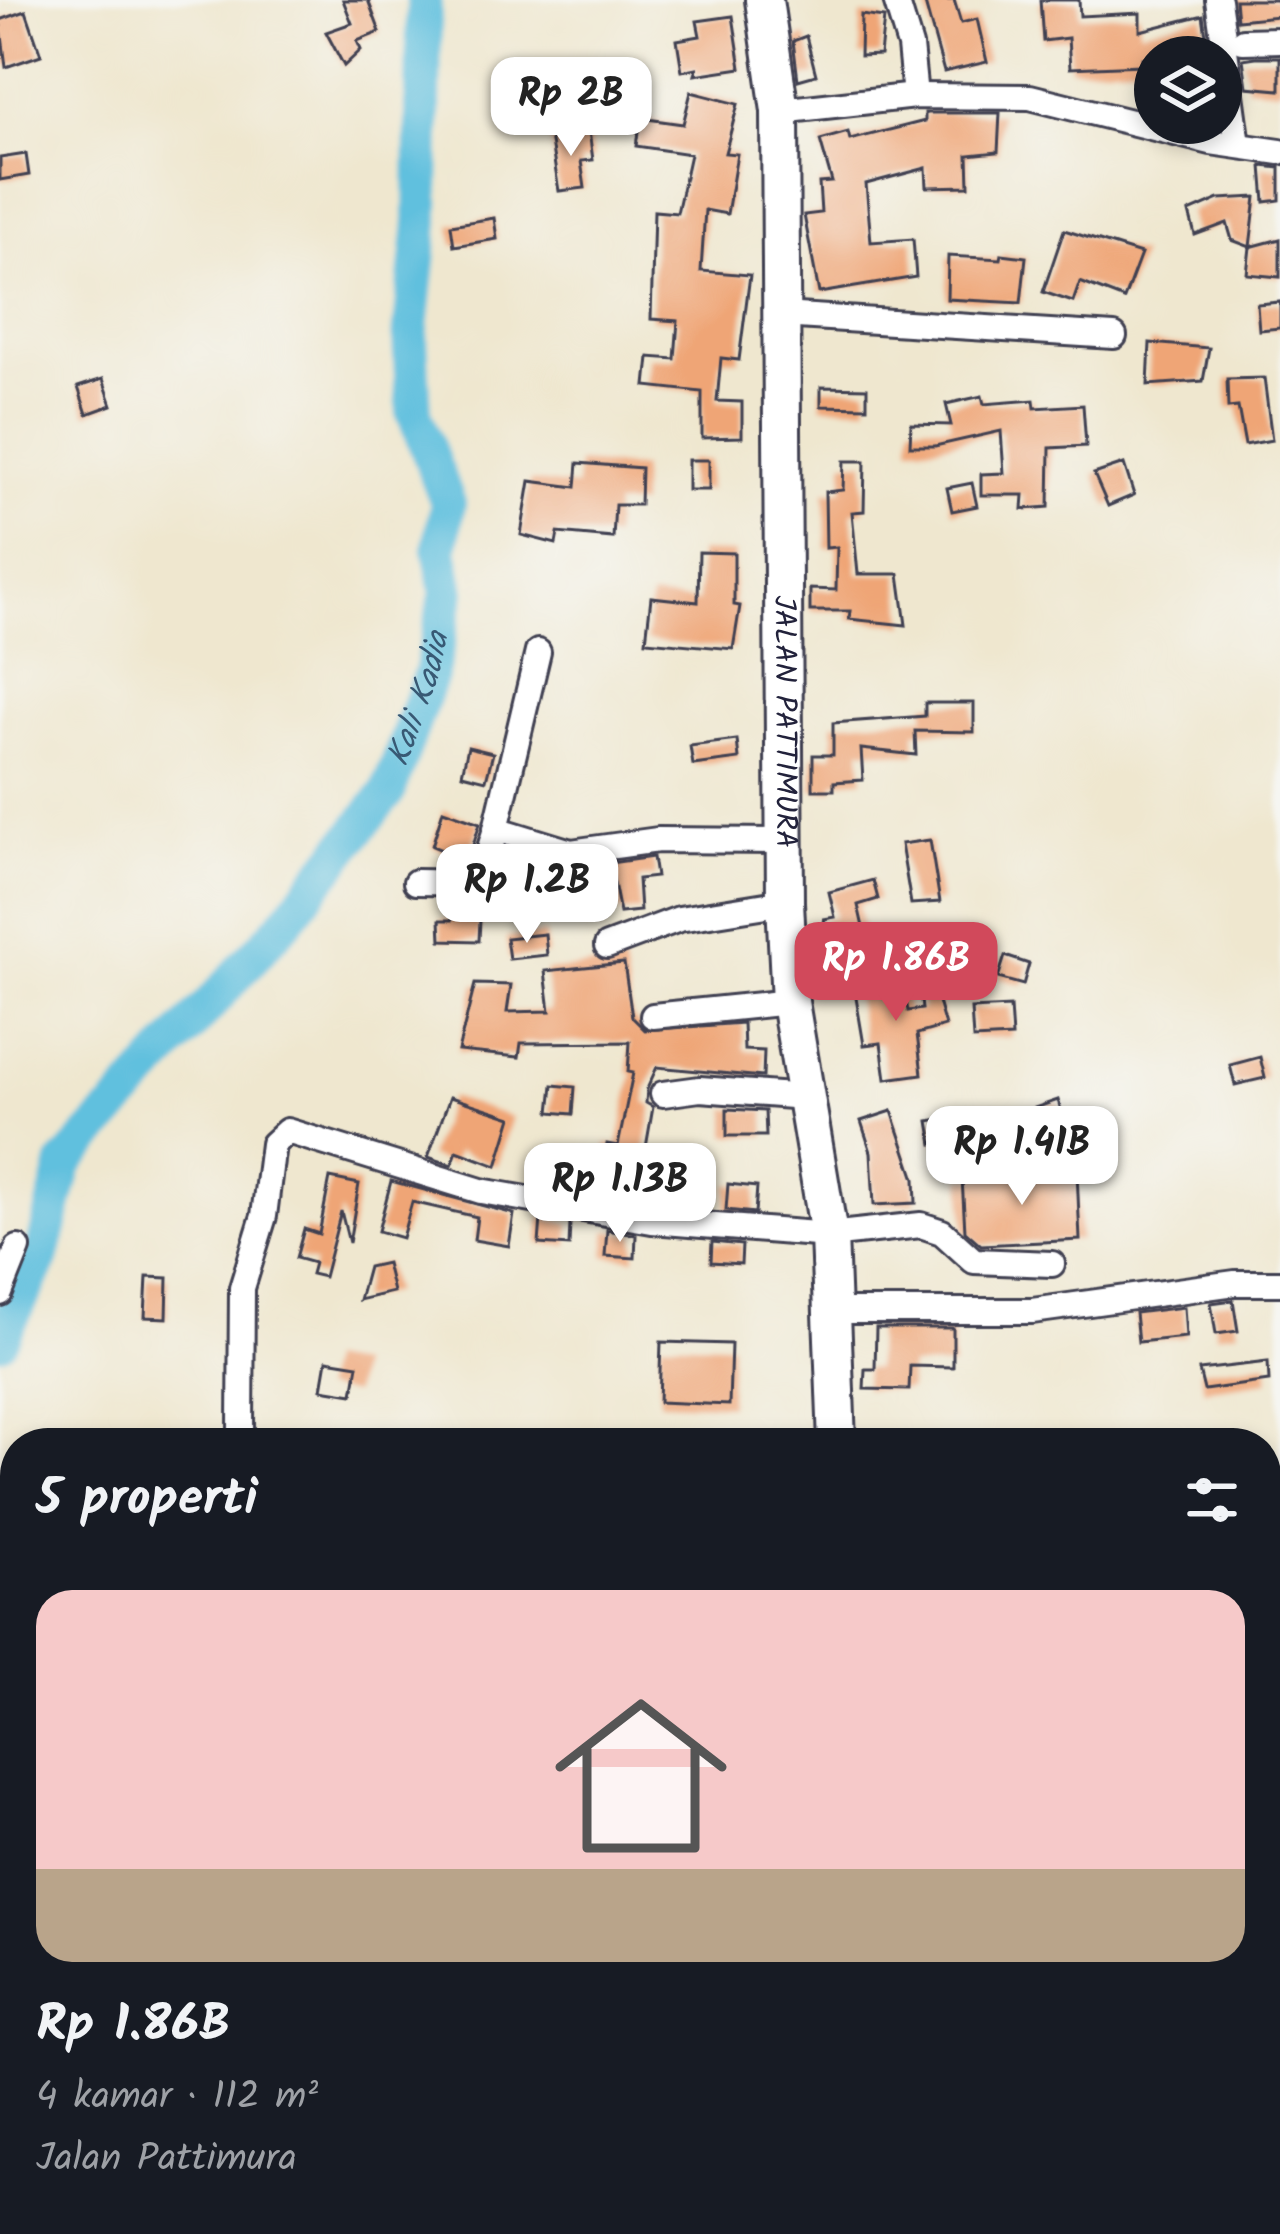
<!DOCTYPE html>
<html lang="id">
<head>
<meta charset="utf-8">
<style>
	:root { --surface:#171b24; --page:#20242c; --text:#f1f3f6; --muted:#9ea1a6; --accent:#d1495b }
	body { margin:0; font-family:Kalam,sans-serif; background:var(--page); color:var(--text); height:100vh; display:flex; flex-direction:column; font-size:45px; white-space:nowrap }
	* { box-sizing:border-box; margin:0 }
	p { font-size:39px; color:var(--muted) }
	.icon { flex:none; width:66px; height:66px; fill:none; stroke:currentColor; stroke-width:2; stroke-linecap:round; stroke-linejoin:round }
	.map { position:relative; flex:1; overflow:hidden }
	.drawer { position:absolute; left:0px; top:1428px; width:1281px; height:807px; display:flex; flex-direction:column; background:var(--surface); border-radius:48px 48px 0 0; box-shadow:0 6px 18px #0003 }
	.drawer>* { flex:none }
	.buttons { position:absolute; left:1134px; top:36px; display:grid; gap:24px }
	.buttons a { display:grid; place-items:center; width:108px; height:108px; border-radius:50%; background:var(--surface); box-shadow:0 6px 18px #0003; font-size:60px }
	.price { position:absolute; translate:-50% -102px; padding:0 27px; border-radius:24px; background:#fff; color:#222; font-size:39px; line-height:78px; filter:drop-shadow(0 3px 6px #0008) }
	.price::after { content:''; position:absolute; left:50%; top:72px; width:36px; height:27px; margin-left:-18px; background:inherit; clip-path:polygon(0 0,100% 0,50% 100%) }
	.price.active { background:var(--accent); color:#fff }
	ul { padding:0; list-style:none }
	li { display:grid; align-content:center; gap:24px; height:636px; padding:0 36px }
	li span { display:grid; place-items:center; height:372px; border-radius:36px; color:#555 }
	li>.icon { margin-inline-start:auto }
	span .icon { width:216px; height:216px; fill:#fffc; stroke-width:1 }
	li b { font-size:51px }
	h2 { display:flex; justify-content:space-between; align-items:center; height:144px; padding:0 36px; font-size:51px }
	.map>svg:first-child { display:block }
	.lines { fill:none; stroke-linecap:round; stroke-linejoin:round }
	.river { stroke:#60c0de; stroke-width:36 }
	.building { fill:#efa576 }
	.minor-casing { stroke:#414051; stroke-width:30 }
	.highway-casing { stroke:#414051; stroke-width:42 }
	.minor { stroke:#fff; stroke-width:24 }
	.highway { stroke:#fff; stroke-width:36 }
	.labels { text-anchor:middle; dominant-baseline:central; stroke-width:12; stroke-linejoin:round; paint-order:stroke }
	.street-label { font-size:30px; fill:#22223b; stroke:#f6f6f2 }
	.water-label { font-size:33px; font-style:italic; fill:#385974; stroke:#f6f6f2 }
</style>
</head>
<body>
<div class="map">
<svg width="1280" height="2234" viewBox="0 0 1280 2234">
	<rect width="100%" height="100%" fill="#f6f6f2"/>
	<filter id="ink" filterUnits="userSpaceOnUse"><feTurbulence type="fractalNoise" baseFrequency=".00833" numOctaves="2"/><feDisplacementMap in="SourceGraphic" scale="24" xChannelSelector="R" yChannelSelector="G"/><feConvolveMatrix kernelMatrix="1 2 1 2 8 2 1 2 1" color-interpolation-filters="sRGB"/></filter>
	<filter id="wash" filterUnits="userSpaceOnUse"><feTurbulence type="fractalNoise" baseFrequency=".004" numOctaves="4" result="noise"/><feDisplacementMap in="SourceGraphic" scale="48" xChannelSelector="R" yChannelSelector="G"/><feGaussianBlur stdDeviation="2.7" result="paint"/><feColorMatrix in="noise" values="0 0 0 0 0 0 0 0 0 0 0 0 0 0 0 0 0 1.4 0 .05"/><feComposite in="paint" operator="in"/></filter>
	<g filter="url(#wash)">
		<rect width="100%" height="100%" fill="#efe7cf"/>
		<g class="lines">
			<path class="river" id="s1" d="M0,1340L41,1259L65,1164L286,921L388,792L431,673L448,592L440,549L448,503L414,413L410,338L422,222L424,0"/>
		</g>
		<g id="blocks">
			<g class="building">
				<path d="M343,0H368L380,32L357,41L361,50L344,66L326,32L352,23Z"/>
				<path d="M924,0H954L961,23L977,19L987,62L944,72Z"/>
				<path d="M1040,0H1079L1080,16L1140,13V31L1203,15L1209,57H1192L1191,49L1142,58V65L1070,68L1068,38L1043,41Z"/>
				<path d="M1235,0H1277L1279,16L1237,20Z"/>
				<path d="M26,11L41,55L6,67L0,20Z"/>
				<path d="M861,15L884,18L880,55L860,56Z"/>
				<path d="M733,16L741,68L695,75L697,68L682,71L677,40L700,36L697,21Z"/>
				<path d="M806,36L816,75L798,80L793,41Z"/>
				<path d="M1256,57H1280V90L1247,87L1243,59Z"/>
				<path d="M691,92L738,104L725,153L737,154L727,214L705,210L701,271L750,275L739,360L721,358L717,401L742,402V437L702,438V392L646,386L649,357L675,359L678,321L651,319L654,211L677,213L690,154L636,146L640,118L683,124Z"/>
				<path d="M925,113H1000L998,152L968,155L969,186L927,187L926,168L866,184L871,242L913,239L916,277L819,293L804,215L821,213L819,183L832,182L820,140L848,132L850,140L925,121Z"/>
				<path d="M589,131L593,160L581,161L585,188L559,191L550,136Z"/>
				<path d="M26,154L29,175L0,180V158Z"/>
				<path d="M1262,166L1280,168V200L1265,202Z"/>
				<path d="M1256,197L1250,247L1232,240L1227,223L1195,235L1189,212L1219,199Z"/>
				<path d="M494,218L497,239L454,246L451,225Z"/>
				<path d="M1064,230L1141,254L1124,299L1080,282L1073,302L1043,292Z"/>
				<path d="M1280,239V277L1247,274L1250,247Z"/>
				<path d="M1002,254L1026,257L1021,303L947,299L948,256L1001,259Z"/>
				<path d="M1280,302V328L1259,330L1257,304Z"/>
				<path d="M1150,343L1209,348L1203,381L1148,385Z"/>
				<path d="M1264,378L1272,440L1245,445L1238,407L1228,408L1227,379Z"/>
				<path d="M103,379L112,405L87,414L78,387Z"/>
				<path d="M821,387L867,388V407L821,406Z"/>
				<path d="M982,396L984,404L1034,400L1035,408L1083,405L1086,446L1050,448L1049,507L1023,509L1024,495H981V474L1004,473L1001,431L935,446H910L911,424L951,425L946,404Z"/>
				<rect x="688" y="460" width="21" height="30"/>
				<path d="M844,461H865L864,511L852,512L858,574H899L906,625L849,619L850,611H810V589L836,590L837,547L826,548L825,492L843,490Z"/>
				<path d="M578,463L641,468L640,505H615L613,538L558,533L556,544L521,535L530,481L576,487Z"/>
				<path d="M1124,464L1134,495L1108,506L1094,474Z"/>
				<path d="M972,483L977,506L952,511L947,488Z"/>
				<path d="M699,552L734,553V605L740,606L733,649L646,641L651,597L698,602Z"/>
				<path d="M925,703H974V732L915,731L916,755L861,749L863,780L834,782V790H813V755H833V723L925,716Z"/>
				<path d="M737,740L739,759L693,765L690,746Z"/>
				<path d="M468,747L493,753L486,780L462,774Z"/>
				<path d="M443,810L480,823L468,861L432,846Z"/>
				<path d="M930,840L940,902L911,904L901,844Z"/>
				<path d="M653,857L656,877L638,879L640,911L620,913L610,863Z"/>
				<path d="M873,880L878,899L858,905L865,936L829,944L824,919L835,917L829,892Z"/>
				<path d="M452,899H481L479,941L441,940L440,920H452Z"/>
				<path d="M545,934L547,955L509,959L506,938Z"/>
				<path d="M1005,956L1029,964L1023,985L998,978Z"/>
				<path d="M624,963L632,1017L645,1030L743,1023L744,1050L764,1051L763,1077L657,1067L647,1089L646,1103L653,1107L640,1182L587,1173V1186L557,1183L559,1151L605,1155L607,1144L618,1146L633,1073L628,1072L630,1042L521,1043L519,1057L458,1051L475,984L511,985L507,1012L550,1011L545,971Z"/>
				<path d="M853,980H894L895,999L905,996L908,1011L922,1009L920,992L934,988L945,1026L917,1034L922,1074L886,1079L881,1043L864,1045Z"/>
				<path d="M1010,1007L1012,1037L973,1039L971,1009Z"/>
				<path d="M1260,1057L1265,1078L1235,1085L1230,1065Z"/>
				<path d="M553,1085L575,1087L573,1114L550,1112Z"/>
				<path d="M450,1097L512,1117L497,1166L457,1151L452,1165L428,1157Z"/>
				<path d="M1058,1100L1063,1117L1035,1125L1029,1110Z"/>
				<path d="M727,1109L765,1111L766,1136H727Z"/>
				<path d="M892,1111L915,1179L916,1203L874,1205L871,1152L861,1121Z"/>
				<path d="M951,1117L955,1141L933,1144L929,1121Z"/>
				<path d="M671,1160L701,1163L698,1194L669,1192Z"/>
				<path d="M1077,1172L1080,1240L981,1245L965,1231L962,1178Z"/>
				<path d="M330,1178L359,1184L349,1243L341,1211L324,1277L311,1274L314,1263L296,1258L304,1229L319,1234Z"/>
				<path d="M391,1181L514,1214L509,1246L474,1240L477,1217L412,1202L402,1238L378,1231Z"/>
				<path d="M728,1184L757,1187L755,1213L726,1210Z"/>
				<path d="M541,1218L570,1223L569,1246L539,1244Z"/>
				<path d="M607,1230L636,1235L635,1258L605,1256Z"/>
				<path d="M712,1242L742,1245L741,1264L711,1262Z"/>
				<path d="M386,1263L393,1292L359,1300L368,1267Z"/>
				<path d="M147,1277L168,1278L167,1318L145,1317Z"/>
				<path d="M1233,1300L1238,1331L1216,1334L1211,1303Z"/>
				<path d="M1184,1307L1186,1337L1138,1342L1135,1313Z"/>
				<path d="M876,1328H953V1367L910,1366L909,1390L864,1389L865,1369H875Z"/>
				<path d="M661,1342L731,1344L729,1405L659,1402Z"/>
				<path d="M327,1360L358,1365L353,1394L322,1389Z"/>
				<path d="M1268,1362L1269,1381L1204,1390L1199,1370Z"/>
			</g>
		</g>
	</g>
	<g filter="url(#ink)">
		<use href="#blocks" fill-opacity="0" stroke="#414051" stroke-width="3"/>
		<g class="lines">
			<defs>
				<g id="minor">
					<path d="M896,0L910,46L915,96"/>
					<path d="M1218,0L1238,145"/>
					<path d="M1243,41L1280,40"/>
					<path d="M780,111L915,96L1030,97L1211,142L1280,152"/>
					<path d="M781,315L1114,336"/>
					<path d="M538,652L496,829L571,852L658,840L786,841"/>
					<path d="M416,882L479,883L496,829"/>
					<path d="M607,946L679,919L785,902"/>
					<path d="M653,1016L790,1002"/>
					<path d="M663,1094L700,1089L805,1097"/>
					<path d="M0,1293L18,1248"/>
					<path d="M835,1311H1032L1235,1283H1280"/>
					<path d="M241,1428L242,1288L264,1216L273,1144L287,1131L481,1191L652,1221L829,1235L921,1225L942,1232L974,1261L1052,1264"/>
					<path d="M1266,2136L1280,2137"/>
					<path d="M0,2150L15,2152"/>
					<path d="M534,2220L695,2234"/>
					<path d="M81,2234L83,2220"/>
				</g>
				<g id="highway">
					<path id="s2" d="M764,0L780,111L785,902L790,1002L829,1235L837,1443"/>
					<path d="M794,2234V2220"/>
				</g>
			</defs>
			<use href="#minor" class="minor-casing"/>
			<use href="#highway" class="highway-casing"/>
			<use href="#minor" class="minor"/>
			<use href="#highway" class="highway"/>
		</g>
	</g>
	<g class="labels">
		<g class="street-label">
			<text stroke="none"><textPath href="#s2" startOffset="723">JALAN PATTIMURA</textPath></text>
		</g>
		<g class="water-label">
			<text stroke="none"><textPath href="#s1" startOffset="780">Kali Kadia</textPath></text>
		</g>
	</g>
</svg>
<div class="buttons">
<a><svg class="icon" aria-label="layers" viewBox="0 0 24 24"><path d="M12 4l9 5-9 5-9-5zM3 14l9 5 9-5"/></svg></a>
</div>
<b class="price" style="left:571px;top:159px">Rp 2B</b>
<b class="price" style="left:527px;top:946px">Rp 1.2B</b>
<b class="price active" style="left:896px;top:1024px">Rp 1.86B</b>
<b class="price" style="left:1022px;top:1208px">Rp 1.41B</b>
<b class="price" style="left:620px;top:1245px">Rp 1.13B</b>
<section class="drawer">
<h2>5 properti<svg class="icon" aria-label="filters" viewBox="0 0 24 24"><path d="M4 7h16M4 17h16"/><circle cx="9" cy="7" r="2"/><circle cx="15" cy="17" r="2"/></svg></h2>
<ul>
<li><span style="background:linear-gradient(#f6c9c9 75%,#b9a48a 0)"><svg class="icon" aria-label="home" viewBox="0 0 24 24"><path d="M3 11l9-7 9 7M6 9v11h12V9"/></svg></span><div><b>Rp 1.86B</b><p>4 kamar · 112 m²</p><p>Jalan Pattimura</p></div></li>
</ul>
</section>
</div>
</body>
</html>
